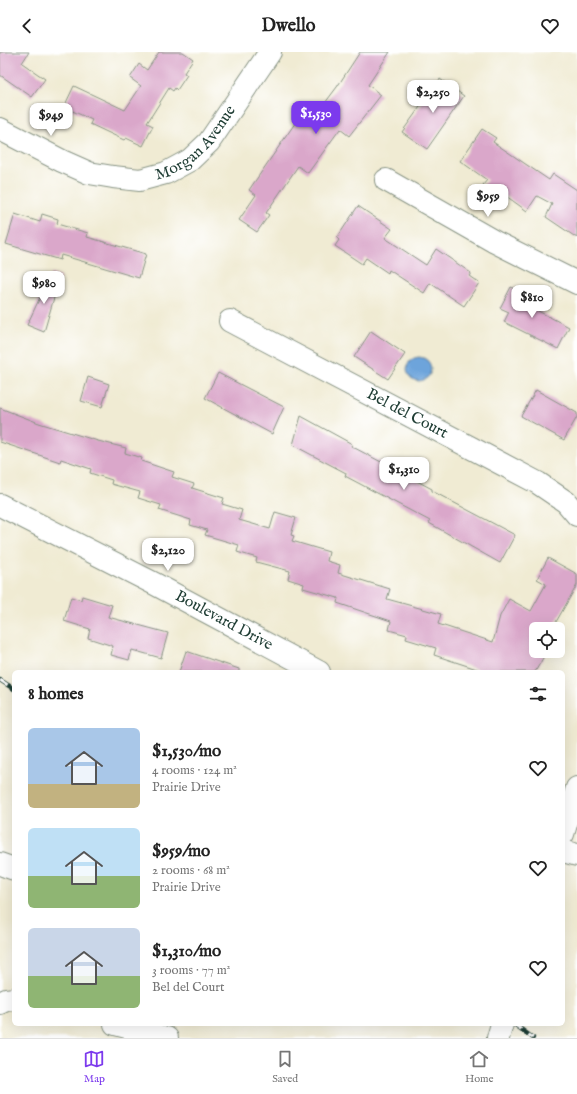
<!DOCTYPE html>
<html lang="en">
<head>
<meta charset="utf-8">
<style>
	:root { --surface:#fff; --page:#f2f2f2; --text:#222; --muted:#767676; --line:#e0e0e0; --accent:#7c3aed }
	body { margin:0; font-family:"IM FELL English",serif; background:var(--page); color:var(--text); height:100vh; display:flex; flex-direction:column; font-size:15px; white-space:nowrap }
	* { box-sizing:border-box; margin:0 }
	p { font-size:13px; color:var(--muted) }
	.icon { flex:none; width:22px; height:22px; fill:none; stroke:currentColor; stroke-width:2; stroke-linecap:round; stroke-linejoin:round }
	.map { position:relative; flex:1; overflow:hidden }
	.sheet { position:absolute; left:12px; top:618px; width:553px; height:356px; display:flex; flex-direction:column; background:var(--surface); border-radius:6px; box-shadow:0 4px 16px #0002 }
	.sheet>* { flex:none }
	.buttons { position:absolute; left:529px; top:570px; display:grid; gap:8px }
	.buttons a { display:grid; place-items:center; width:36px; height:36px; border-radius:6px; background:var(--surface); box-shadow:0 4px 16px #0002; font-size:20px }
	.price { position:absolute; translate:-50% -34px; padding:0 9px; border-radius:8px; background:#fff; color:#222; font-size:13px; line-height:26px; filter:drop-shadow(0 1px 2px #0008) }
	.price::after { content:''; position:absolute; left:50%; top:24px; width:12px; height:9px; margin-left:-6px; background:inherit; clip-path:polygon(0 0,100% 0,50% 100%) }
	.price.selected { background:var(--accent); color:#fff }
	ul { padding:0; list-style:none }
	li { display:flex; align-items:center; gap:12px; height:100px; padding:0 16px }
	li span { display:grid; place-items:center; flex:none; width:112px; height:80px; border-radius:6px; color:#555 }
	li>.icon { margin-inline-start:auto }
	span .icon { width:48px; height:48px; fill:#fffc; stroke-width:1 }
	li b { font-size:17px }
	h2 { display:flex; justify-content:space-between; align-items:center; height:48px; padding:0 16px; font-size:17px }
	header { display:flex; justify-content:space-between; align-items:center; height:52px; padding:0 16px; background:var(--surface); font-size:18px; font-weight:800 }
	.menu { display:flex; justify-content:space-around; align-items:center; height:56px; border-top:1px solid var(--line); background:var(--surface); font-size:11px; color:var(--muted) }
	.menu a { display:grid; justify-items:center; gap:2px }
	.menu .selected { color:var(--accent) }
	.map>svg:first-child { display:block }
	.water { fill:#6da4db; stroke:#467088 }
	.building { fill:#daa7ca }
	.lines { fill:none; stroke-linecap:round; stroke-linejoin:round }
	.minor-casing { stroke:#889484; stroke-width:24 }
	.minor { stroke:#fff; stroke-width:22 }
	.rail-casing { stroke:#1f3d34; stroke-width:4.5 }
	.rail { stroke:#fff; stroke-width:3; stroke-dasharray:9; stroke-linecap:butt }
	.labels { text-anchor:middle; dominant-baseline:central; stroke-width:3.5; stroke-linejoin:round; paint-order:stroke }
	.street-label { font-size:16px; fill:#1f3d34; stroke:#fff }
</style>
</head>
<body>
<header><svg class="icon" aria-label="back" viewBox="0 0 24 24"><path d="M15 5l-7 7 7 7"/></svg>Dwello<svg class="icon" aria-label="heart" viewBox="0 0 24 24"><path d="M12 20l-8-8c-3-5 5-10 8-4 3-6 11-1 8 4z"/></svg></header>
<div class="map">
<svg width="577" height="986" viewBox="0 0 577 986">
	<rect width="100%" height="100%" fill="#fff"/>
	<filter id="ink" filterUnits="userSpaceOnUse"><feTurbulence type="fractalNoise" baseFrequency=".025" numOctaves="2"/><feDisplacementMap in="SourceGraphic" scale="8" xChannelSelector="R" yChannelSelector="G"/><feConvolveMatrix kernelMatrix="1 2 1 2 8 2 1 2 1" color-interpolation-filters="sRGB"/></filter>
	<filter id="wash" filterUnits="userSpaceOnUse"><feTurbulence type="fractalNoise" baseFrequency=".012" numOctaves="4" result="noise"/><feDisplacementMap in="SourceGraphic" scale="16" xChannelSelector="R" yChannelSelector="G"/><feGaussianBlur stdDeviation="0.9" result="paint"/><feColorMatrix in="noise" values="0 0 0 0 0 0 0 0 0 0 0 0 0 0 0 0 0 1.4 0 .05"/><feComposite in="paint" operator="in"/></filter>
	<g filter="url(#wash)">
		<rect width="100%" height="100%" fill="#f0ebd3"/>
		<circle class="water" cx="419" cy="317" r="12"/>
		<g id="blocks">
			<g class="building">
				<path d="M0,0H29L22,11L45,27L32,45L0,23Z"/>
				<path d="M159,0H183L193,7L184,21L187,23L177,38L175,36L173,39L169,36L147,71L153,74L143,94L126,86L124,88L90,72L92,68L64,55L74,34L125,58L141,34L130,26L139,12L147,18Z"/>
				<path d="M360,0H390L368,33L381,43L349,84L340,77L308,121L298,114L266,161L269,163L257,180L239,168L256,143L249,138L300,64L310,71L337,35Z"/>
				<path d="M440,27L464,44L427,97L402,80Z"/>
				<path d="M482,77L496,86L493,90L549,128L553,122L577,138V186L546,165L552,152L537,144L527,159L506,144L504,147L483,133L487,128L460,109Z"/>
				<path d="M358,154L392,177L385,186L426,213L436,197L471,221L469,224L479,231L464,254L430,231L424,241L389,218L388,221L366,206L362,212L335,194L339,188L337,186Z"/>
				<path d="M15,162L40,170L42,162L58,167L57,172L88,181L87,185L146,202L139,226L61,203L60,208L6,192Z"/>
				<path d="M51,222L60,225L44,280L27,273Z"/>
				<path d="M511,235L542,251L538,259L569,275L558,297L504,270L509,260L500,256Z"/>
				<path d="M371,279L405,302L388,327L354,305Z"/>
				<path d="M218,321L284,355L272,382L205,346Z"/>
				<path d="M88,325L109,332L102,355L81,349Z"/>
				<path d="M536,338L577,361V365L564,388L521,364Z"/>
				<path d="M0,356L39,371L98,389L126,396L125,401L142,406L141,409L174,420L172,425L194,432L192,436L224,446L222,452L242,458L239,468L270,477L275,460L296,466L291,483L294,484L292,489L329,500L327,509L340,513L338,521L390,537L387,547L441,562L438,572L493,590L500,564L509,547L531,559L546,532L537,527L548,506L577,522V533L552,577H536V599H547L535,620H486L434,603L436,596L406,587L407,583L389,578L391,569L337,551L338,546L303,536L304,532L288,527L290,519L256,510L257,506L237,500L239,493L205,483L207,478L190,473L191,468L159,458L161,453L138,446L140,440L111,432L112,428L90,421L91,417L61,407L60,410L0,390Z"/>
				<path d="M301,364L352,392L351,394L432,437V439L515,483L500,511L429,471L430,469L345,424L346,421L293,393Z"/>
				<path d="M82,544L112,553L108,565L168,581L161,606L132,598L129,608L111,603L113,594L88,586L90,577L64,569L71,545L81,548Z"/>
				<path d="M186,599L239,617V620H179Z"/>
			</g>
		</g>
	</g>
	<g filter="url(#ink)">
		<use href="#blocks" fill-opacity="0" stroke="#889484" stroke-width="1"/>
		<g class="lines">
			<defs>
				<g id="minor">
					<path id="s1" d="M0,77L62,109L89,121L113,125L140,128L166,121L190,108L209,90L270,0"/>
					<path d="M386,128L495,190L577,231"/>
					<path id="s2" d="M230,269L538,431L566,450L577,463"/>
					<path id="s3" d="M0,453L155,532L319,620"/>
					<path d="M563,782L577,736"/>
					<path d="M563,799L577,803"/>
					<path d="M0,812L14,817"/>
					<path d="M0,951L6,948L14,947"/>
					<path d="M115,972L167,986"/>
					<path d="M498,986L502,972"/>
				</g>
			</defs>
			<use href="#minor" class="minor-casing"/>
			<use href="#minor" class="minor"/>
			<defs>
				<g id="rail">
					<path d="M0,628L14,637"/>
					<path d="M514,972L533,986"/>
				</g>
			</defs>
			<use href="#rail" class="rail-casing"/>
			<use href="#rail" class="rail"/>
		</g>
	</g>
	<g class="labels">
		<g class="street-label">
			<text stroke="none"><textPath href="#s1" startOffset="220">Morgan Avenue</textPath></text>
			<text stroke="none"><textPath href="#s2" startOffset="200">Bel del Court</textPath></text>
			<text stroke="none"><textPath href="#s3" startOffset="252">Boulevard Drive</textPath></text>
		</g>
	</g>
</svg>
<div class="buttons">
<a><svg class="icon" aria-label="locate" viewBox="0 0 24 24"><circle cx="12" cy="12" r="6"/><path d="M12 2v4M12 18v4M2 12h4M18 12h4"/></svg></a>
</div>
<b class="price" style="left:433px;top:62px">$2,250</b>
<b class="price selected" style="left:316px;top:83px">$1,530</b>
<b class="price" style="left:51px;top:85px">$949</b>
<b class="price" style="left:488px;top:166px">$959</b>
<b class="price" style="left:44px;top:253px">$980</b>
<b class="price" style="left:532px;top:267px">$810</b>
<b class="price" style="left:404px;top:439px">$1,310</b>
<b class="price" style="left:168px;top:520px">$2,120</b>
<section class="sheet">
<h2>8 homes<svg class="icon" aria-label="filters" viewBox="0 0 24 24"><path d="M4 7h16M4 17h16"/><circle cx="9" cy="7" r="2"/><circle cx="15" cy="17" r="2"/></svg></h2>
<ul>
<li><span style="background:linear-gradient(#a9c7e8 70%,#c2b280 0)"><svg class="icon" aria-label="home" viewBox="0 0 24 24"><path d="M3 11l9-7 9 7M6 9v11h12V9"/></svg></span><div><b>$1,530/mo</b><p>4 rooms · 124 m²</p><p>Prairie Drive</p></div><svg class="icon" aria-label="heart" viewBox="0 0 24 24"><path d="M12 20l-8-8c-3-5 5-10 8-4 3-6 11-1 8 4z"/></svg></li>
<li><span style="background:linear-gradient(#bfe0f5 60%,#8fb573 0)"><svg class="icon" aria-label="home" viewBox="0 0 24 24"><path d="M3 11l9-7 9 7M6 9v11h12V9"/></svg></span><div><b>$959/mo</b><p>2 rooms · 68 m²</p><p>Prairie Drive</p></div><svg class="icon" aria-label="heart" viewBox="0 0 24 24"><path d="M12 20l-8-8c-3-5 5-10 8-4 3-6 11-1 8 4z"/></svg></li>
<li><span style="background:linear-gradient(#c9d6e8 60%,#8fb573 0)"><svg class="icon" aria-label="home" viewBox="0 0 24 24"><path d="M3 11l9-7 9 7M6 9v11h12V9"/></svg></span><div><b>$1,310/mo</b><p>3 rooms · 77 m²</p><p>Bel del Court</p></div><svg class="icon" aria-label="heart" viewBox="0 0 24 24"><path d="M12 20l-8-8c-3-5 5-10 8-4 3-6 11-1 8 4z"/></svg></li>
</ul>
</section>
</div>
<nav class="menu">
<a class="selected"><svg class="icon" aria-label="map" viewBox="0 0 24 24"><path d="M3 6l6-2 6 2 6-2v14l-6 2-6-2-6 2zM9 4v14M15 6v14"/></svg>Map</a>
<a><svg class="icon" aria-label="saved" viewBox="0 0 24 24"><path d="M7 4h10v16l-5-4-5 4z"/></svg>Saved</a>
<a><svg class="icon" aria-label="home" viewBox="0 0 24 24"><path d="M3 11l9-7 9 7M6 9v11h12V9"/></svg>Home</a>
</nav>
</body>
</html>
